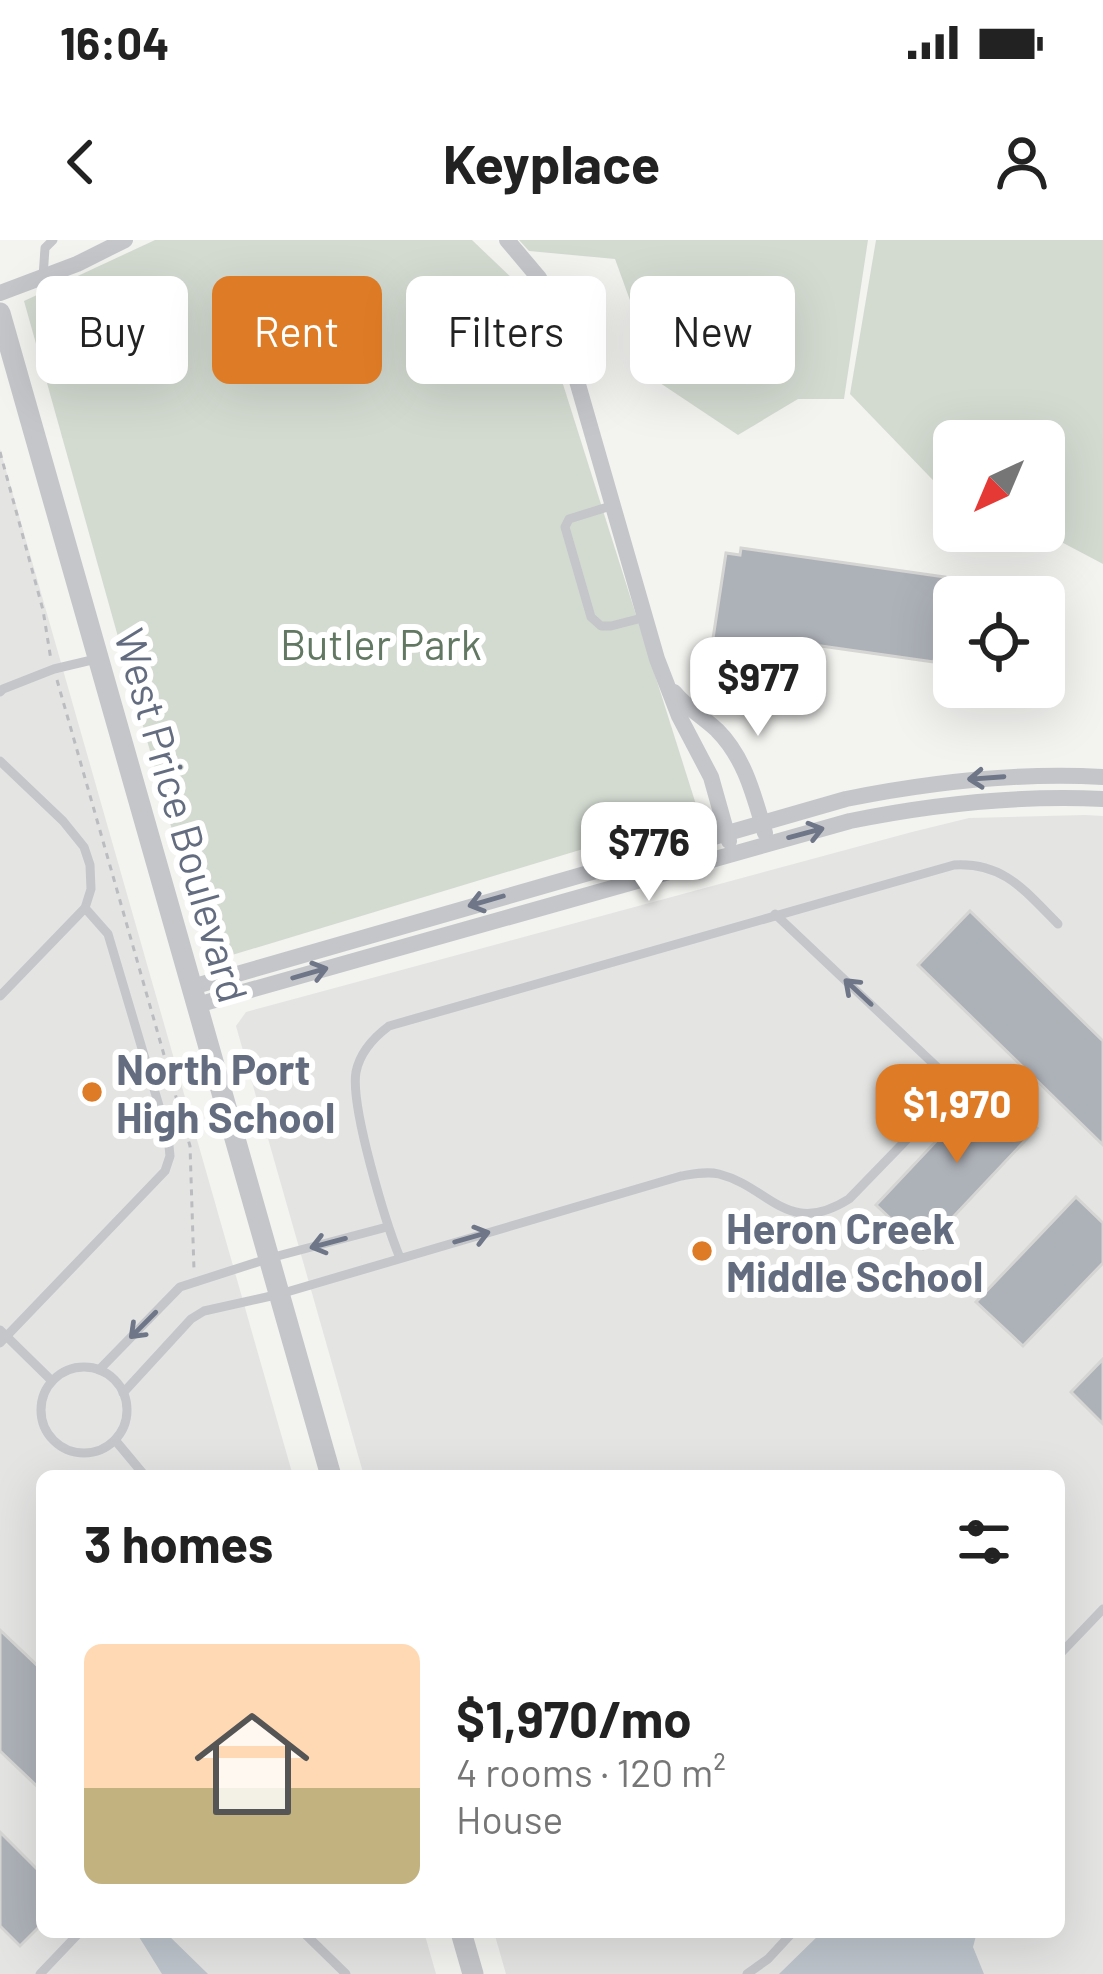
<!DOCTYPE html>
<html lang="en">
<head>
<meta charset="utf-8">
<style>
	:root { --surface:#fff; --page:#f6f6f6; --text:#222; --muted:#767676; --line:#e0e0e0; --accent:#de7b26 }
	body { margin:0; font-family:Barlow,sans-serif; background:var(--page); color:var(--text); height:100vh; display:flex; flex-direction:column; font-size:45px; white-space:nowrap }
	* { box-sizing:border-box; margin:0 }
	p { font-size:39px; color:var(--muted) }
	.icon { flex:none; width:66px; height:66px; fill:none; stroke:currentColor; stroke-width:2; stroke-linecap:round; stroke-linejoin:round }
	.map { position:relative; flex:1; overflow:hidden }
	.panel { position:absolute; left:36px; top:1230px; width:1029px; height:468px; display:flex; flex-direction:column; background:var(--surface); border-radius:18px; box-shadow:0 12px 48px #0002 }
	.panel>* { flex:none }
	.hud { position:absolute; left:36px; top:36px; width:1032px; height:108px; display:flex; gap:24px }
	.needle { width:78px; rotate:224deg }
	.controls { position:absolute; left:933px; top:180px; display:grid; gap:24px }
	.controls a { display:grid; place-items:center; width:132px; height:132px; border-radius:18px; background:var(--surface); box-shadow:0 12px 48px #0002; font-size:60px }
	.price { position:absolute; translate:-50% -102px; padding:0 27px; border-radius:24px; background:#fff; color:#222; font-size:39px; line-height:78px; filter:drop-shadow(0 3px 6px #0008) }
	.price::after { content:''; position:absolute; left:50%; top:72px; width:36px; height:27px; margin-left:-18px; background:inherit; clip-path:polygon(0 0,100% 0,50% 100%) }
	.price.selected { background:var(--accent); color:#fff }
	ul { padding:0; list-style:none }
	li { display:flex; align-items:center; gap:36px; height:300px; padding:0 48px }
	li+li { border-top:3px solid var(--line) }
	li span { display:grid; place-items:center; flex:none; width:336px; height:240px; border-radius:18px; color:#555 }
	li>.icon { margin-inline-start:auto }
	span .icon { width:144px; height:144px; fill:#fffc; stroke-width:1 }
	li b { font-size:51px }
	h2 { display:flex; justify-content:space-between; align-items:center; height:144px; padding:0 48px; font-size:51px }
	.tag { padding:0 42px; border-radius:18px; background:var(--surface); box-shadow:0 12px 48px #0002; font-size:42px; line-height:108px }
	.tag.selected { background:var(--accent); color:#fff }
	.status { display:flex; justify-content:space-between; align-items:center; height:84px; padding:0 60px; background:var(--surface); direction:ltr }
	.status svg { height:33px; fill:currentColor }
	header { display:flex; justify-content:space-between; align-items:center; height:156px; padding:0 48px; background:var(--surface); font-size:54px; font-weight:700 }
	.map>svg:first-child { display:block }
	.built { fill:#e4e4e3 }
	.green { fill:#d3dbd1 }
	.water { fill:#bec5cc }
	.building { fill:#adb1b8; stroke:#d5d5d3; stroke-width:3 }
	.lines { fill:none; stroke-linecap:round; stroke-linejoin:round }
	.path { stroke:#bbbcbf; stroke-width:3; stroke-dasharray:6 6; stroke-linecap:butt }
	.service { stroke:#c4c6ca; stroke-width:9 }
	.minor { stroke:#c4c6ca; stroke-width:16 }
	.tertiary { stroke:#c4c6ca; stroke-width:21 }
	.oneway { stroke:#6e7687 }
	.poi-dot { fill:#de7b26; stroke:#fff; stroke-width:4.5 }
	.labels { text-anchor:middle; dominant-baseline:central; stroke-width:12; stroke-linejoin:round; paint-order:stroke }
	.park-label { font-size:42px; fill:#627863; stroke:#fff }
	.street-label { font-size:42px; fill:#646d80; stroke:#fff }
	.poi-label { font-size:42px; font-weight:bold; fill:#646d80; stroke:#fff; text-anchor:start }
</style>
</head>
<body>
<div class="status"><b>16:04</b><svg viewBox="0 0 49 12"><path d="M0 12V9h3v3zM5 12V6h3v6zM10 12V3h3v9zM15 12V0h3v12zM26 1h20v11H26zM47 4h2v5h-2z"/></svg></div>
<header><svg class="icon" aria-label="back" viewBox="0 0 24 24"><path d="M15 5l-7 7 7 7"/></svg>Keyplace<svg class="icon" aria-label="person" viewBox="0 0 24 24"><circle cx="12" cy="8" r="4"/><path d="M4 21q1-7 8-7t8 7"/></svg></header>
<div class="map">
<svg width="1103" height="1734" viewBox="0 0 1103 1734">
	<rect width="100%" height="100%" fill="#f3f4f0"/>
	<g class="built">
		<path d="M0,209L293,1236H42V1692H424L436,1734H0Z"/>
		<path d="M1085,575L1103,576V1734H506L494,1692H1059V1236H364L236,786L246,772L912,592L969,578Z"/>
	</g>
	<g class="green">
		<path d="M155,0H472L537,62L699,574L209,722L24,61Z"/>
		<path d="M519,0H868L844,159H798L738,195L660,143L615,19L529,11Z"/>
		<path d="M876,0H1103V324L1050,296L1011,291H1044V201H954V262L850,154Z"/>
	</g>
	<g class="water">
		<path d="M136,1692H165L208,1734H162Z"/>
		<path d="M822,1692H977L973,1707L984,1734H779Z"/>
	</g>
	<g class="building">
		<path d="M741,308L945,337L934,422L821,406L820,416L803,413V418L712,405L726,313L740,315Z"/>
		<path d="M970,671L1103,801V905L918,725Z"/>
		<path d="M990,844L1037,888L923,1009L876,965Z"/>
		<path d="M1076,957L1103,983V1023L1023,1106L976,1062Z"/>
		<path d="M1103,1119V1184L1071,1152Z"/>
		<path d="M0,1390L42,1430V1551L0,1511Z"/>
		<path d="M0,1592L42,1634V1684L20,1706L0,1686Z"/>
	</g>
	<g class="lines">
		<g class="path">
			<path d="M0,212L43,370L51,420"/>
			<path d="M57,440L190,906L194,1030"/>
		</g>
		<g class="service">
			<path d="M43,37L45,8L53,0"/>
			<path d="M614,265L569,279L565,287L591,377L601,386H611L646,377"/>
			<path d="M0,452L3,449L54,429L96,419"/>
			<path d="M0,521L63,581L84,607L90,625L91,649L85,668L0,756"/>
			<path d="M400,1018C386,984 350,866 356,832C360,812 373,798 389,786L954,625C1004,622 1025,651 1058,684"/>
			<path d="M0,1090L52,1141"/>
			<path d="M0,1103L165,931L170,916L168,896L108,694L85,668"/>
			<circle cx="84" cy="1170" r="43"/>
			<path d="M99,1130L180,1047L270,1018L387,987"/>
			<path d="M123,1153L191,1079L204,1071L280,1054L681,936C693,934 707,931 719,934C770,947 787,998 849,959L947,858L949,844L937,827L775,674"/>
			<path d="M115,1200L145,1236"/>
			<path d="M1059,1415L1103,1369"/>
			<path d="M303,1692L346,1734"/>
			<path d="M40,1734L80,1692"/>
			<path d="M747,1734L768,1719L793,1692"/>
		</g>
		<g class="minor">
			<path d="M507,0L539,38L558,75L657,419L679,476L711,537L729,601"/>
			<path d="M0,53L77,24L125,0"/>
			<path d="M674,452C687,468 703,477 717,490C745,518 754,556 765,593"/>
			<path d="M192,747L846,559C931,542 1016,532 1103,537"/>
			<path d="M197,765L850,581C934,564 1017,555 1103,559"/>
		</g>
		<g class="tertiary">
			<path d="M0,73L331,1236"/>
			<path d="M461,1692L473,1734"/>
		</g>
	</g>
	<defs><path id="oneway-shaft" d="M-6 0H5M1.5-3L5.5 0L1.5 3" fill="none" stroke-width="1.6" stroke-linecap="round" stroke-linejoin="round" transform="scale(3)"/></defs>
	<g class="oneway">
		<use href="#oneway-shaft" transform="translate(986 538) rotate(176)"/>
		<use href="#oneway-shaft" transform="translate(806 593) rotate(-15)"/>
		<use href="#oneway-shaft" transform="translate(486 661) rotate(164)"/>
		<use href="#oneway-shaft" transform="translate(310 733) rotate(-16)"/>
		<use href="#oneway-shaft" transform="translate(858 752) rotate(-137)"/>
		<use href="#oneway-shaft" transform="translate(472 997) rotate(-16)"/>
		<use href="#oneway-shaft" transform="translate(328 1003) rotate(165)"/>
		<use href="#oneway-shaft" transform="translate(143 1085) rotate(135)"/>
	</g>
	<g class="poi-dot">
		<circle cx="92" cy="852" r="12"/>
		<circle cx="702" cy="1011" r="12"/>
	</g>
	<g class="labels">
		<g class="park-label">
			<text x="381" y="403">Butler Park</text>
		</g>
		<g class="street-label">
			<text transform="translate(183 575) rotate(74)">West Price Boulevard</text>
		</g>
		<g class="poi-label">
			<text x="116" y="828">North Port<tspan x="116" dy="48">High School</tspan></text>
			<text x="726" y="987">Heron Creek<tspan x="726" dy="48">Middle School</tspan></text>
		</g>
	</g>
</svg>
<div class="controls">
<a><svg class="needle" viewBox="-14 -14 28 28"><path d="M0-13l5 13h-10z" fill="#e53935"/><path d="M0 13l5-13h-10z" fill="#767676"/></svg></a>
<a><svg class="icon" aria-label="locate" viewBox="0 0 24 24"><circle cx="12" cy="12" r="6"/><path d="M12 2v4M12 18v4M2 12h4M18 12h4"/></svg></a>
</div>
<b class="price" style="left:758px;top:499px">$977</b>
<b class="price" style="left:649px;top:664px">$776</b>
<b class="price selected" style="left:957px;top:926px">$1,970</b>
<div class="hud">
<a class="tag">Buy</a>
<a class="tag selected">Rent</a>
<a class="tag">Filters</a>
<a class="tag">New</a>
</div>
<section class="panel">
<h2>3 homes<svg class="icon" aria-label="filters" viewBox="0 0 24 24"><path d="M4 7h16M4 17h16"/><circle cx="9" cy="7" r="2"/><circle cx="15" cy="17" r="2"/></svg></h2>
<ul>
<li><span style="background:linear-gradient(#ffd9b3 60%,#c2b280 0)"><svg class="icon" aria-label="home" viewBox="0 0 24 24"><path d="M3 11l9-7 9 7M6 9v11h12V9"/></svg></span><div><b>$1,970/mo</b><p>4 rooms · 120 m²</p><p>House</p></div></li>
</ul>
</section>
</div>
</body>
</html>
